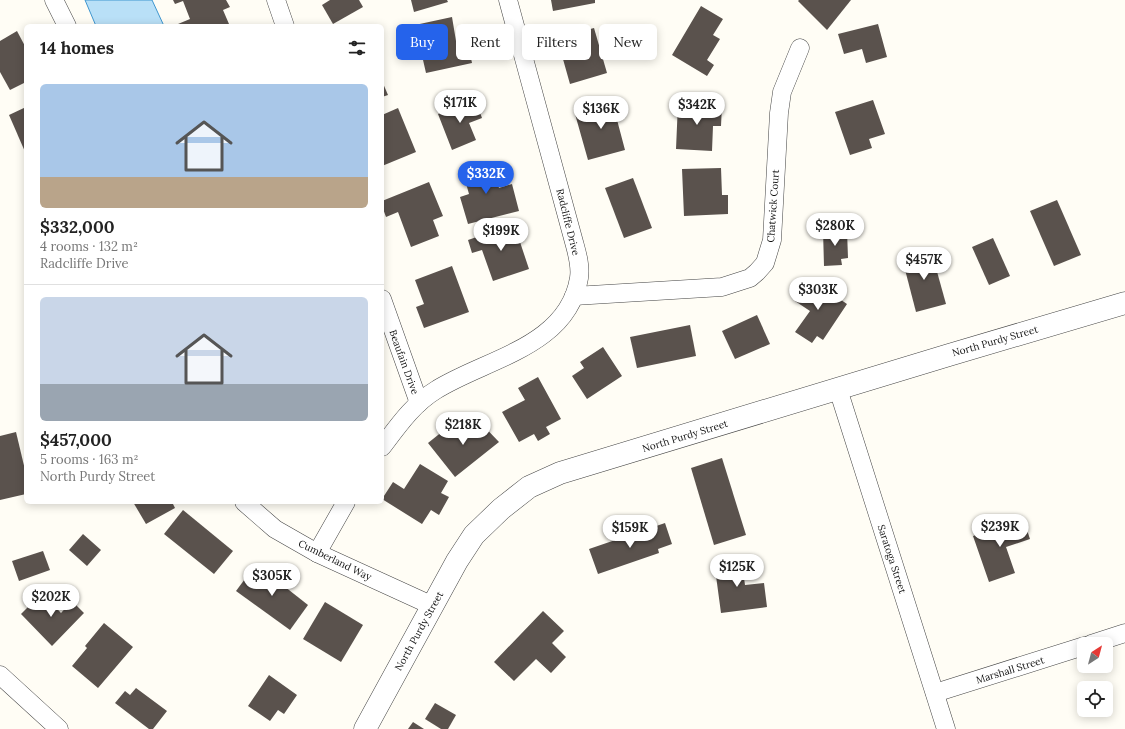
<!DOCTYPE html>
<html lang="en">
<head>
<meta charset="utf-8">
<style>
	:root { --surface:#fff; --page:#f6f6f6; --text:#222; --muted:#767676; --line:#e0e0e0; --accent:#2563eb }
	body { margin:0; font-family:Lora,serif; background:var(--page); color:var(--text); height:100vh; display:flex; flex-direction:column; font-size:15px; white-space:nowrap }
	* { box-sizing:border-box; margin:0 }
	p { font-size:13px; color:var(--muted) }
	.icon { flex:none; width:22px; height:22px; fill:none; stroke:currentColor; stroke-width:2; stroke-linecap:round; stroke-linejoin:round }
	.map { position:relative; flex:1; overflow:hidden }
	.drawer { position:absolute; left:24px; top:24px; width:360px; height:480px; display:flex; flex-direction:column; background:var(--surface); border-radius:6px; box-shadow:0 2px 10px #0003 }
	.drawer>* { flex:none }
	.guide { position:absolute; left:396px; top:24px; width:380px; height:36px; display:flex; gap:8px }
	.needle { width:26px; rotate:36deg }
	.fabs { position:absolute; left:1077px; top:637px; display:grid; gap:8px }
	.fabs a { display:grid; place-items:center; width:36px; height:36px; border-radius:6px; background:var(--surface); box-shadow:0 2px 10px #0003; font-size:20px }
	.price { position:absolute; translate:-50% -34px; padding:0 9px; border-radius:14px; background:#fff; color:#222; font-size:13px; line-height:26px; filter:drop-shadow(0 1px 2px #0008) }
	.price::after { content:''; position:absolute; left:50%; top:24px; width:12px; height:9px; margin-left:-6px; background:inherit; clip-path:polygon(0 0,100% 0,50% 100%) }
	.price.active { background:var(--accent); color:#fff }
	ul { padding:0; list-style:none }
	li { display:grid; align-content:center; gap:8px; height:212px; padding:0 16px }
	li+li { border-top:1px solid var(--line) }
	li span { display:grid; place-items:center; height:124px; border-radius:6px; color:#555 }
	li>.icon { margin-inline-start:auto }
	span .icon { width:72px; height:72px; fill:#fffc; stroke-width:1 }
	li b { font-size:17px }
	h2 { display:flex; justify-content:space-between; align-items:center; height:48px; padding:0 16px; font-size:17px }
	.chip { padding:0 14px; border-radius:6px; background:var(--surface); box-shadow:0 2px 10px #0003; font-size:14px; line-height:36px }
	.chip.active { background:var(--accent); color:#fff }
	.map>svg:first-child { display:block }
	.water { fill:#b9e0f7; stroke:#3f96cf }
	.building { fill:#5a524d }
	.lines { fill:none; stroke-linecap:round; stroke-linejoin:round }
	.minor-casing { stroke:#444; stroke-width:19 }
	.tertiary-casing { stroke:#444; stroke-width:23 }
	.minor { stroke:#fff; stroke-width:18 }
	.tertiary { stroke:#fff; stroke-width:22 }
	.labels { text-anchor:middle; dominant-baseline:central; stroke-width:4; stroke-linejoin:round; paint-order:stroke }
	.street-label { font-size:10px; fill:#111; stroke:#fff }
</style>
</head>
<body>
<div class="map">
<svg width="1125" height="729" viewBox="0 0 1125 729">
	<rect width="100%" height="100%" fill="#fffdf5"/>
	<path class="water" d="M85,0H152L164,26H96Z"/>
	<g class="building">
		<path d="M173,0H226L230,7L223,10L229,24L223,26H179L178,24L190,19L183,1L175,4Z"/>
		<path d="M330,0H359L363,7L333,24L322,5Z"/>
		<path d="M411,0H447L448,2L414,12Z"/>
		<path d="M551,0H595V3L553,11Z"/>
		<path d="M799,0H851L827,30L798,1Z"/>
		<path d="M701,6L723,19L713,35L720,39L707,60L714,65L707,76L672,55Z"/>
		<path d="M452,17L456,41L467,39L472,63L426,73L415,25Z"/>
		<path d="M878,24L887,57L866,63L862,49L844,54L838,34Z"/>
		<path d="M594,28L607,73L570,84L557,38Z"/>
		<path d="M17,31L26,48V82L10,90L0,72V41Z"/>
		<path d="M382,81L388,95L382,97Z"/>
		<path d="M475,99L482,118L469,123L476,140L452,150L438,114Z"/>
		<path d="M873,100L885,134L869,139L872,148L850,155L835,112Z"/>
		<path d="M622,101L625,114L616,116L625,150L588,160L575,114Z"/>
		<path d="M678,103L722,105L721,126H713L712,151L676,149Z"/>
		<path d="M26,107V154L9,115Z"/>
		<path d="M398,108L416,152L382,166V115Z"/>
		<path d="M492,162L499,188L512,184L519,211L468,224L460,197L469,194L462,169Z"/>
		<path d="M721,168L722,195H728V214L684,216L682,169Z"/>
		<path d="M633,178L652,228L624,238L605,188Z"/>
		<path d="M429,182L443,216L433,220L439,236L411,247L398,212L386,217L382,206V201Z"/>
		<path d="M1057,200L1081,255L1054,266L1030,211Z"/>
		<path d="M514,224L529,269L493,281L482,250L472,253L468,240Z"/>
		<path d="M823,230H847L848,258L841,259L842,265L824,266Z"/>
		<path d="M993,238L1010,276L989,285L972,247Z"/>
		<path d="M931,250L946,304L916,312L902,258Z"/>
		<path d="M452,266L469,312L424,328L416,307L424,304L415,280Z"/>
		<path d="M810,279L847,304L823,340L817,336L812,343L795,332L810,311L795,301Z"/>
		<path d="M757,315L770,344L735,359L722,331Z"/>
		<path d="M690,325L696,356L637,368L630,337Z"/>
		<path d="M603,347L622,376L587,399L572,376L584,368L580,362Z"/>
		<path d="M538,377L561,419L546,427L550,434L538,441L534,434L519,442L502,412L525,400L518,388Z"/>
		<path d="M475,417L499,442L455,477L428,443L448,427L453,434Z"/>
		<path d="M16,432L26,474V494L0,500V436Z"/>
		<path d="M722,458L746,535L714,545L691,468Z"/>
		<path d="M420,464L448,481L441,493L449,497L439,515L431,510L422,524L382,499L393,482L404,489Z"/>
		<path d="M133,502H172L175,508L146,524Z"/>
		<path d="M183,510L233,551L214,574L164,534Z"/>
		<path d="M1023,518L1030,539L1006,547L1015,573L989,582L973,536Z"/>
		<path d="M665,523L672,544L658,549L659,553L598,574L589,549Z"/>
		<path d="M83,534L101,550L87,566L69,550Z"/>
		<path d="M43,551L50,570L19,581L12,561Z"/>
		<path d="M741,557L745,585L764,583L767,607L721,613L714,561Z"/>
		<path d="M256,564L308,605L290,630L236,591Z"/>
		<path d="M42,593L61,613L72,601L84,613L52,646L21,614Z"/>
		<path d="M325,602L363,625L341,662L303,639Z"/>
		<path d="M543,611L564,631L552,643L566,657L551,673L536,659L514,681L494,662Z"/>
		<path d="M104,623L133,647L98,688L72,666L87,648L85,646Z"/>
		<path d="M269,675L297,695L284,714L278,710L270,721L248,706Z"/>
		<path d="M136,688L167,711L153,729H149L115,703L125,691L130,695Z"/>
		<path d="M435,703L456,715L448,729H441L425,719Z"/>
		<path d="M413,722L424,729H408Z"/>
	</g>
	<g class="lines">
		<defs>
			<g id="minor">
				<path d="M54,0L67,26"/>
				<path d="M276,0L285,26"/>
				<path d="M574,296L722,287L750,278L757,272L765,263L772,240L779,113L782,92L800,48"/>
				<path d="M382,299L419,403"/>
				<path d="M838,389L946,729"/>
				<path d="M382,447C398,426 413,404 436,390C485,359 568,347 579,278C581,266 577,253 574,242L508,0"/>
				<path d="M244,502L275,529L317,553L433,606"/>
				<path d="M317,553L346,502"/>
				<path d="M1091,644L1125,633"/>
				<path d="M0,675L59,729"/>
				<path d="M935,693L1084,646"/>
			</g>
			<path id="tertiary" d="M365,729L457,561L474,535L501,509L529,487L560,473L949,355L1125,303"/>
		</defs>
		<use href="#minor" class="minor-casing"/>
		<use href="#tertiary" class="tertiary-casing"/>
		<use href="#minor" class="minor"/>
		<use href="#tertiary" class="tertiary"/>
	</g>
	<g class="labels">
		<g class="street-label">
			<text transform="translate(773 206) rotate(-86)">Chatwick Court</text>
			<text transform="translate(568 222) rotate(76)">Radcliffe Drive</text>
			<text transform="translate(995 341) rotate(-16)">North Purdy Street</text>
			<text transform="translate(404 362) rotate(70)">Beaufain Drive</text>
			<text transform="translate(685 436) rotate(-17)">North Purdy Street</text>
			<text transform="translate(892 559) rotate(72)">Saratoga Street</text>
			<text transform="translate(335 560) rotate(26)">Cumberland Way</text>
			<text transform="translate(419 631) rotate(-61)">North Purdy Street</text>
			<text transform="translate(1010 670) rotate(-17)">Marshall Street</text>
		</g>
	</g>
</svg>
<div class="fabs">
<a><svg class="needle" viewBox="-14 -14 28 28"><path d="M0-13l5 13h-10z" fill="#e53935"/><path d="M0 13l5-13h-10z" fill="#767676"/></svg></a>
<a><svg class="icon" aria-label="locate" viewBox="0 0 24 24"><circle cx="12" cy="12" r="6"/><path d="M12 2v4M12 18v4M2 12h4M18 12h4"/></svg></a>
</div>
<b class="price" style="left:460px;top:124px">$171K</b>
<b class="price" style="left:697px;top:126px">$342K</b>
<b class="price" style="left:601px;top:130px">$136K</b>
<b class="price active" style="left:486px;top:195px">$332K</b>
<b class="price" style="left:835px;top:247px">$280K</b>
<b class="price" style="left:501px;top:252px">$199K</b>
<b class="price" style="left:924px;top:281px">$457K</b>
<b class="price" style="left:818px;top:311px">$303K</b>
<b class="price" style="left:463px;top:446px">$218K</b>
<b class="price" style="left:1000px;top:548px">$239K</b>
<b class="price" style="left:630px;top:549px">$159K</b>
<b class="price" style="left:737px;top:588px">$125K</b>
<b class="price" style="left:272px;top:597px">$305K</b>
<b class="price" style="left:51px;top:618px">$202K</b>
<div class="guide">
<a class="chip active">Buy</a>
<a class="chip">Rent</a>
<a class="chip">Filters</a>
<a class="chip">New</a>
</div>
<section class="drawer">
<h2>14 homes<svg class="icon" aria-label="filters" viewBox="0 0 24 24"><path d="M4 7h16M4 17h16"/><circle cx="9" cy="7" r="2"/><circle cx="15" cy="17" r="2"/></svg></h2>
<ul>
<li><span style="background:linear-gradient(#a9c7e8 75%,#b9a48a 0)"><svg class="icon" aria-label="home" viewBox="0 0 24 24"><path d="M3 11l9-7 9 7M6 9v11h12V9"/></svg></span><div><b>$332,000</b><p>4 rooms · 132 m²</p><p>Radcliffe Drive</p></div></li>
<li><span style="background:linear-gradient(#c9d6e8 70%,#9aa5b1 0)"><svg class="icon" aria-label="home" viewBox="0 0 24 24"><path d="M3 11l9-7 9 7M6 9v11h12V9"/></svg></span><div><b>$457,000</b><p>5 rooms · 163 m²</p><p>North Purdy Street</p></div></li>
</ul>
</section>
</div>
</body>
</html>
